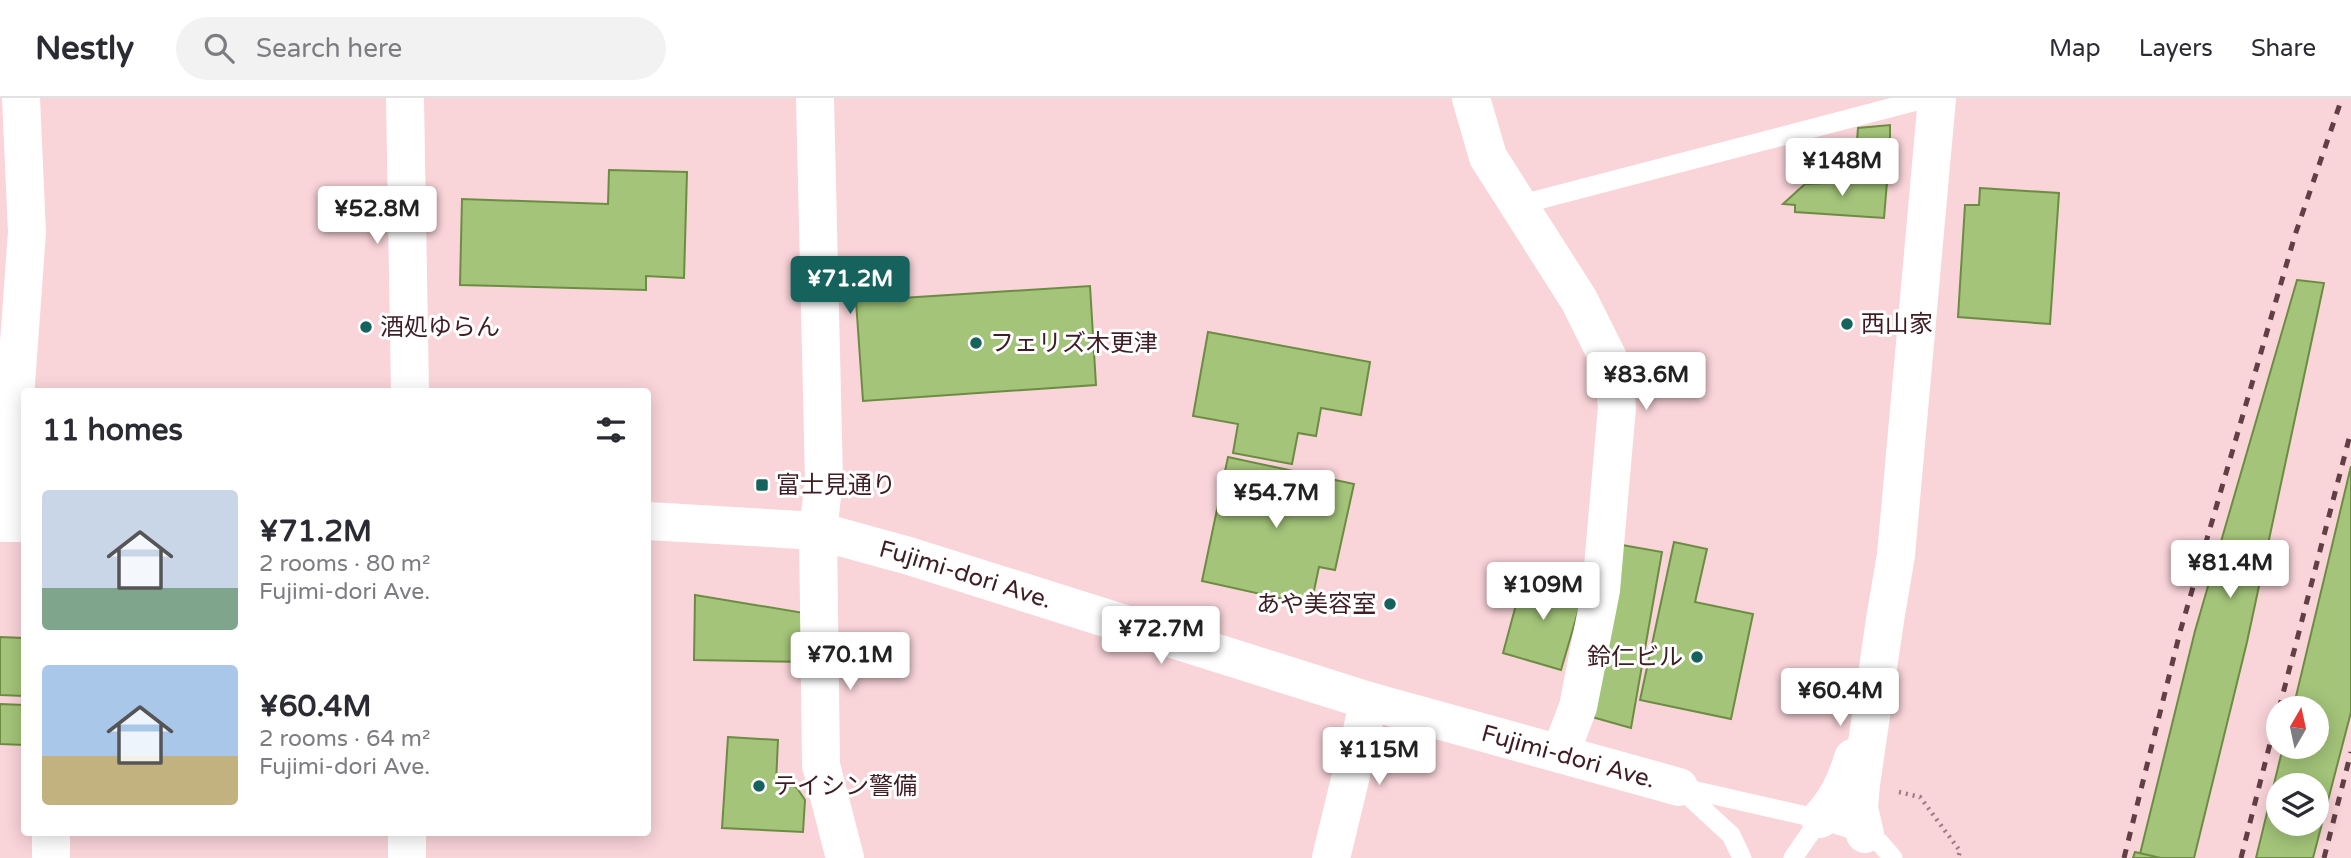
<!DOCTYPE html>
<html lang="en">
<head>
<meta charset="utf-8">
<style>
	:root { --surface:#fff; --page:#f2f2f3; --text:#2b2b33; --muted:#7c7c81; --line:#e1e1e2; --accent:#16635e }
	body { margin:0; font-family:"Varela Round","Noto Sans JP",sans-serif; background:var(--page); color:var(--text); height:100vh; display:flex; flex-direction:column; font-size:26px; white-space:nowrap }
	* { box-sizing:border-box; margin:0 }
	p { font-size:23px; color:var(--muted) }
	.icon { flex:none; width:38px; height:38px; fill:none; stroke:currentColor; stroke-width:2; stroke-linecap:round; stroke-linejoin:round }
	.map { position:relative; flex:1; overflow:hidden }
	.panel { position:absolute; left:21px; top:290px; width:630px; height:448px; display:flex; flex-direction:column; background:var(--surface); border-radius:7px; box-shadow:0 4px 18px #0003 }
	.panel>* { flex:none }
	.needle { width:46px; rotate:9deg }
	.buttons { position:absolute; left:2266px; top:598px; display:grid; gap:14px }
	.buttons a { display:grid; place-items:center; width:63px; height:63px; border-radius:50%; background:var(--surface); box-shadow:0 4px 18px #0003; font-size:35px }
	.price { position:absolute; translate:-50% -60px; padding:0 16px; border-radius:7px; background:#fff; color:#222; font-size:23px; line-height:46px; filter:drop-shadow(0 2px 4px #0008) }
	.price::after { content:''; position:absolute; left:50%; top:42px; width:21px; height:16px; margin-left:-10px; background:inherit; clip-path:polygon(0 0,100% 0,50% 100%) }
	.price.current { background:var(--accent); color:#fff }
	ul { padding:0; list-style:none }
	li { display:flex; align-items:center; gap:21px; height:175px; padding:0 21px }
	li span { display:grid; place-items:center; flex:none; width:196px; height:140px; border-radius:7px; color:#555 }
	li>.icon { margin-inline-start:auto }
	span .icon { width:84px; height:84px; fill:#fffc; stroke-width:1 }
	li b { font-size:30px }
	h2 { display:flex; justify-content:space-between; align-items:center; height:84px; padding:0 21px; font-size:30px }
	header { display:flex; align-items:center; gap:42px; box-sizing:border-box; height:98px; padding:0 35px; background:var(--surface); border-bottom:2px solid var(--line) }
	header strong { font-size:33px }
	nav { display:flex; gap:38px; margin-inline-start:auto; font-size:24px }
	.search { width:490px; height:63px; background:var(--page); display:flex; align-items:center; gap:18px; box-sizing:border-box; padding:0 24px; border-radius:38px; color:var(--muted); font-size:26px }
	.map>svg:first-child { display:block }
	.building { fill:#a3c479; stroke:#6d8c43; stroke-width:2; fill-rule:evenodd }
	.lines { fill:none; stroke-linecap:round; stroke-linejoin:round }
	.path { stroke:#9e7b81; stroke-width:4.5; stroke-dasharray:2 5; stroke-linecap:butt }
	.lane { stroke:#fff; stroke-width:19 }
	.street { stroke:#fff; stroke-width:38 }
	.secondary { stroke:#fff; stroke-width:38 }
	.rail { stroke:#613f45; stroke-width:5; stroke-dasharray:9 9; stroke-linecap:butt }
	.poi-dot { fill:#16635e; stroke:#fff; stroke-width:2.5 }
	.labels { text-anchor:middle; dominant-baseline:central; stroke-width:6; stroke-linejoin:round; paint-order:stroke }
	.poi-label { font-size:24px; fill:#3f1d24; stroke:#fff; text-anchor:start }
	.street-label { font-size:24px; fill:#3f1d24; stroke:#fff }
</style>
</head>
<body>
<header>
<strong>Nestly</strong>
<div class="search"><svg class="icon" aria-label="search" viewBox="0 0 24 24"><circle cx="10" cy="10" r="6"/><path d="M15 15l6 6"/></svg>Search here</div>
<nav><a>Map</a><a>Layers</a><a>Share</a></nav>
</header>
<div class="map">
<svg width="2351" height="760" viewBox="0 0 2351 760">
	<rect width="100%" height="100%" fill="#f9d4d9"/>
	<g class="building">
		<path d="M1890,27V75L1855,70L1858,30Z"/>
		<path d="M609,72L687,74L684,180L646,178V192L460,187L462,101L608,106Z"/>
		<path d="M1833,80L1887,84L1884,120L1795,114V107L1783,106L1805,86L1830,85Z"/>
		<path d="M1980,90L2059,95L2050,226L1958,219L1965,107H1979Z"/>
		<path d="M2297,182L2324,185L2247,544L2194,760H2139L2195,533Z"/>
		<path d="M1090,188L1096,287L863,303L856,203Z"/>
		<path d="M1208,234L1370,264L1361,317L1321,310L1316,338L1298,335L1292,366L1233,355L1238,326L1193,318Z"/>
		<path d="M1228,359L1354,386L1335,472L1319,469L1311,507L1202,483Z"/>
		<path d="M2351,368V614L2313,760H2256L2283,649H2317V611H2293ZM2278,688H2317V726H2278Z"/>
		<path d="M1674,444L1707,451L1695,504L1753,516L1731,621L1640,602Z"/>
		<path d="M1622,447L1662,454L1631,630L1592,619Z"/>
		<path d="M1524,477L1584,493L1561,572L1503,555Z"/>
		<path d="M695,497L810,516L808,564L694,562Z"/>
		<path d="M0,539L24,540V598L0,597Z"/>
		<path d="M0,606L24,607V647L0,646Z"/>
		<path d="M728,639L778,642L776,685L791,686L797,690L805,702L803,734L722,730Z"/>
		<path d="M2135,754L2161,760H2133Z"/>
	</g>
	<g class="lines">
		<path class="path" d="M1899,694L1920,699L1960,753L1958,760"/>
		<g class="lane">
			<path d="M1519,107L1928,0"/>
			<path d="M1679,689L1820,721L1865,736L1880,745L1893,760"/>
			<path d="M1681,691L1731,737L1742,760"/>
			<path d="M1793,760L1820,721"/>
		</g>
		<g class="street">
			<path d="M815,0L824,382L818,433L821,667L845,760"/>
			<path d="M1471,0L1488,59L1579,202L1612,268L1617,309L1601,492L1578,609L1560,656"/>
			<path d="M6,425L27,134L21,0"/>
			<path d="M1820,721C1837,702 1846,684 1853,660"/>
			<path d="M1865,736L1859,710L1861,686L1885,522"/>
			<path d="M51,760V735"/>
		</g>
		<g class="secondary">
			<path d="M405,0L410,294"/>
			<path id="s1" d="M648,423L818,433L909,458L1369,603L1679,689"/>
			<path d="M0,425H24"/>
			<path d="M1885,522L1896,457L1937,0"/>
			<path d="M407,760V735"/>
			<path d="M1331,760L1369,603"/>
		</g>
		<g class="rail">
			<path d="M2279,611L2351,333"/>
			<path d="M2124,760L2180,534L2295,137L2342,0"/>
			<path d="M2241,760L2278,614"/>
			<path d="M2324,760L2351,654"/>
		</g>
	</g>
	<g class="poi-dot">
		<circle cx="1847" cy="226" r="7"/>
		<circle cx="366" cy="229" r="7"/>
		<circle cx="976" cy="245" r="7"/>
		<rect x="755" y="380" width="14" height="14" rx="3.5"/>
		<circle cx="1390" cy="506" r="7"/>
		<circle cx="1697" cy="559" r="7"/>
		<circle cx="759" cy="688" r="7"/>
	</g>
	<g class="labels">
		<g class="poi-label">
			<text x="1861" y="226">西山家</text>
			<text x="380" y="229">酒処ゆらん</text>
			<text x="990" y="245">フェリズ木更津</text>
			<text x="776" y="387">富士見通り</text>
			<text x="1376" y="506" text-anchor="end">あや美容室</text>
			<text x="1683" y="559" text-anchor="end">鈴仁ビル</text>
			<text x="773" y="688">テイシン警備</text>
		</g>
		<g class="street-label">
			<text stroke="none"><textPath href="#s1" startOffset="324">Fujimi-dori Ave.</textPath></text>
			<text stroke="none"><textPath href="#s1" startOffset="954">Fujimi-dori Ave.</textPath></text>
		</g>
	</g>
</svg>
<div class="buttons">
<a><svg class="needle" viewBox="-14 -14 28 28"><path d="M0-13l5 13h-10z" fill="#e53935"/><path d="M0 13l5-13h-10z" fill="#7c7c81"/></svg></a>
<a><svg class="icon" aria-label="layers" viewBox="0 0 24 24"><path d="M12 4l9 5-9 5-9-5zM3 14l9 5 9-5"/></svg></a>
</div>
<b class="price" style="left:1842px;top:100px">¥148M</b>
<b class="price" style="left:377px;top:148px">¥52.8M</b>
<b class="price current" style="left:850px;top:218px">¥71.2M</b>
<b class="price" style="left:1646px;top:314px">¥83.6M</b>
<b class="price" style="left:1276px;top:432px">¥54.7M</b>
<b class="price" style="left:2230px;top:502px">¥81.4M</b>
<b class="price" style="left:1543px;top:524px">¥109M</b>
<b class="price" style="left:1161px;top:568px">¥72.7M</b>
<b class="price" style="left:850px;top:594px">¥70.1M</b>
<b class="price" style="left:1840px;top:630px">¥60.4M</b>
<b class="price" style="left:1379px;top:689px">¥115M</b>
<section class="panel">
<h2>11 homes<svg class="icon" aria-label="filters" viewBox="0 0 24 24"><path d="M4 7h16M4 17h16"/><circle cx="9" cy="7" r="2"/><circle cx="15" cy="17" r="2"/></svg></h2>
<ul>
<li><span style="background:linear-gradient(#c9d6e8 70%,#7fa58c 0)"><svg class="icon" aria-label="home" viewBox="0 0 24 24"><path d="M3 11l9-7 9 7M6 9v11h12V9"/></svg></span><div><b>¥71.2M</b><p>2 rooms · 80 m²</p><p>Fujimi-dori Ave.</p></div></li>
<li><span style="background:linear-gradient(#a9c7e8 65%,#c2b280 0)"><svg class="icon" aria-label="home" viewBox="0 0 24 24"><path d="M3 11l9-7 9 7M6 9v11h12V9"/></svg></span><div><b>¥60.4M</b><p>2 rooms · 64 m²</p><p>Fujimi-dori Ave.</p></div></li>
</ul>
</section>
</div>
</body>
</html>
